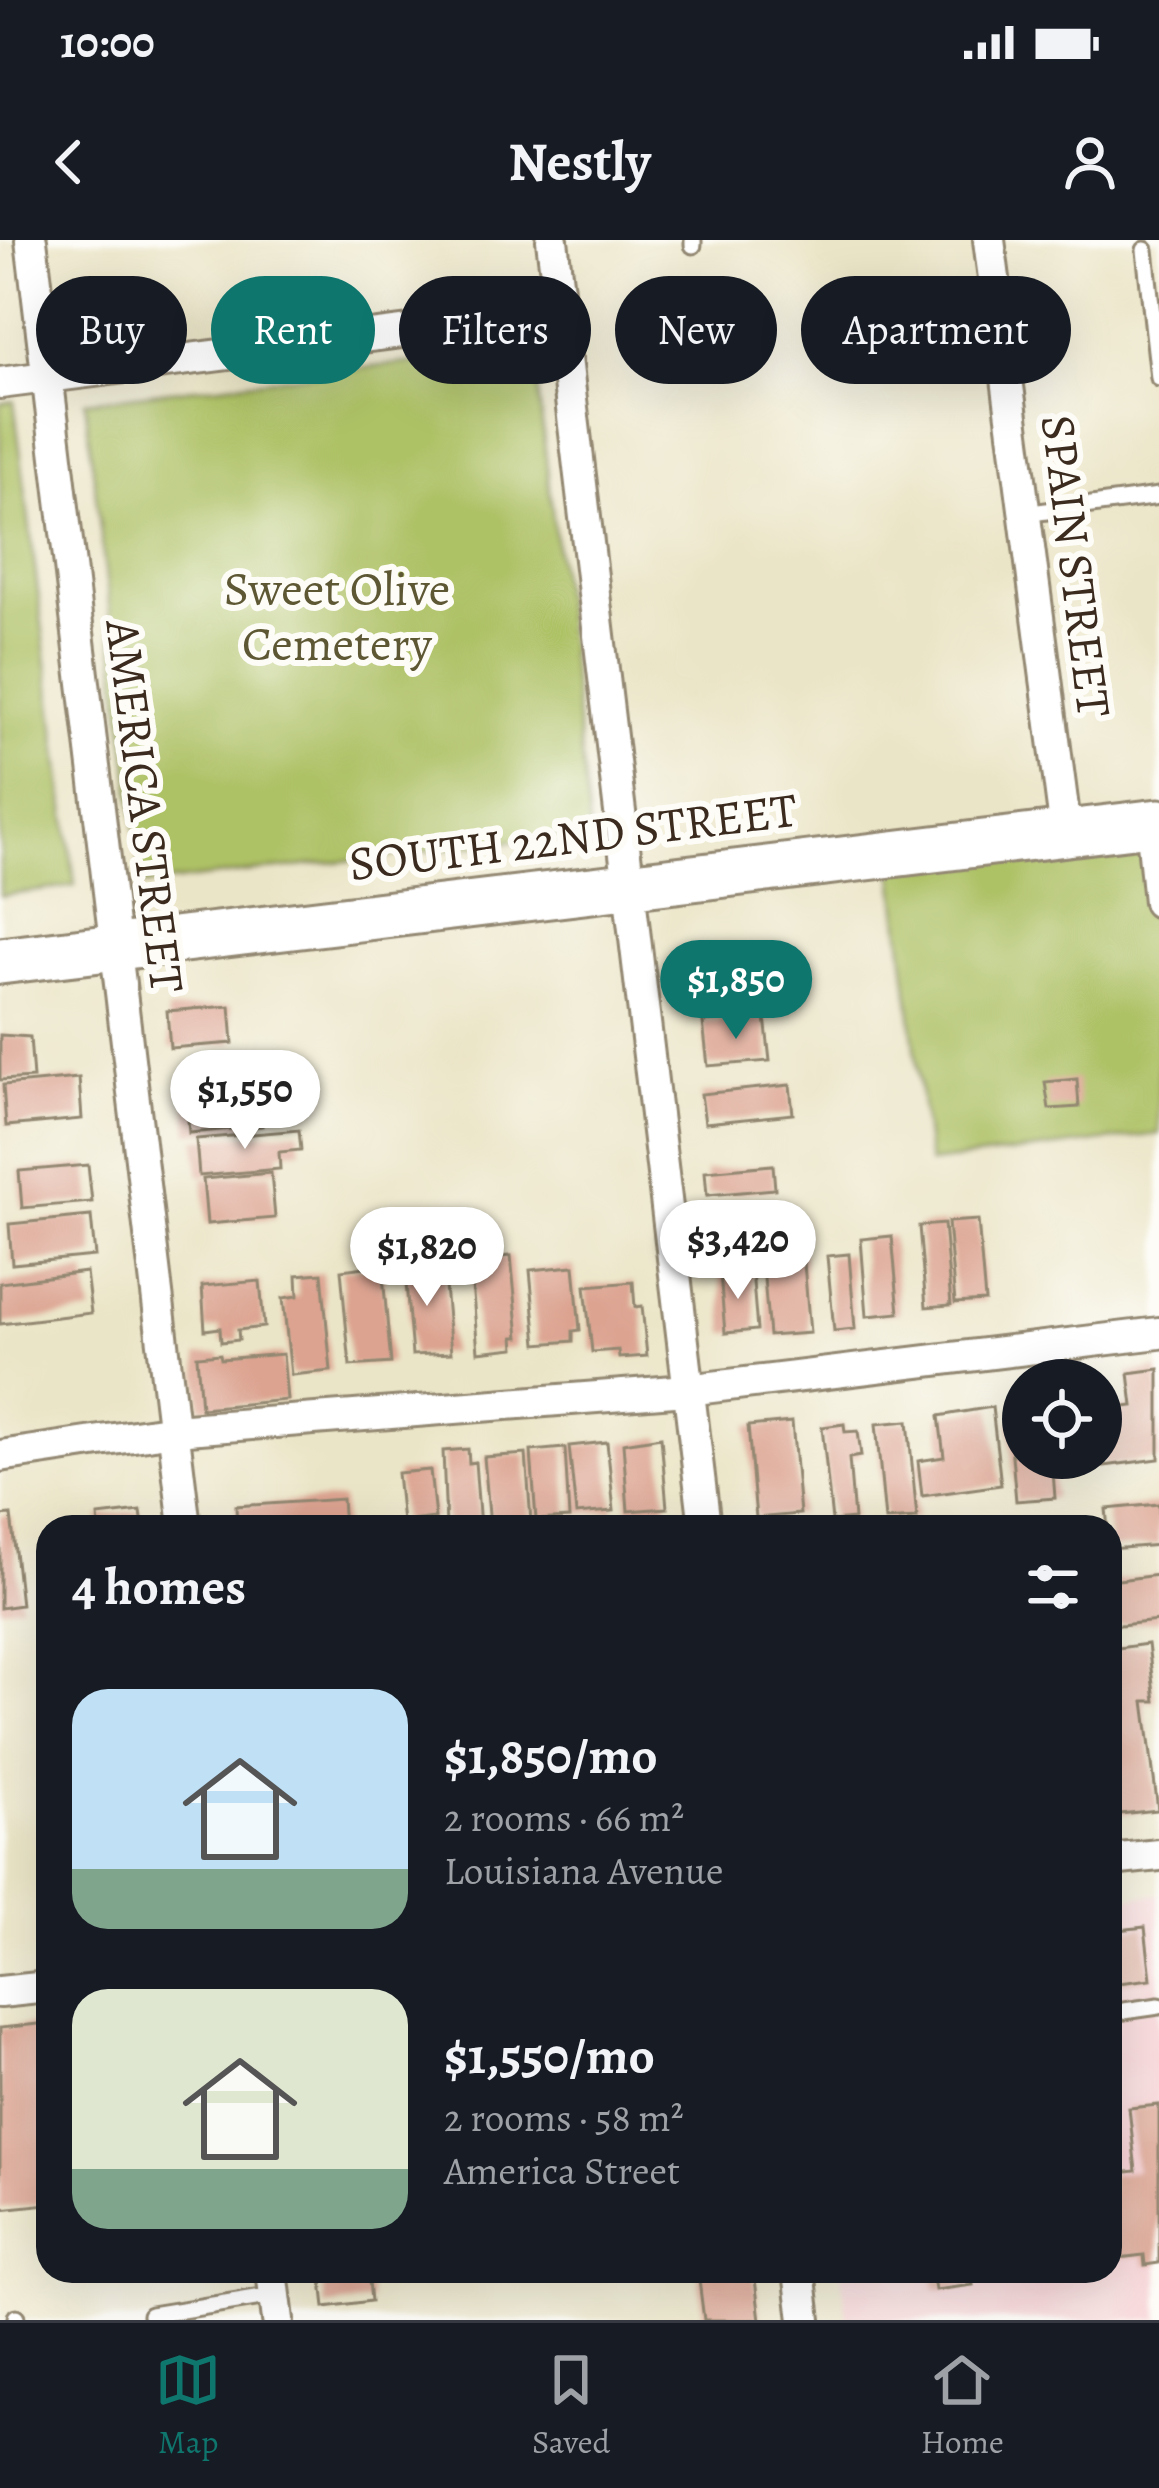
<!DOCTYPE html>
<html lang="en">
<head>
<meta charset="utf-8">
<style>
	:root { --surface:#171b24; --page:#242831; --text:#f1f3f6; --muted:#9ea1a6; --line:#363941; --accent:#0f766e }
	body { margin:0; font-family:Alegreya,serif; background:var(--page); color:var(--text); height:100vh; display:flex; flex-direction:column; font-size:45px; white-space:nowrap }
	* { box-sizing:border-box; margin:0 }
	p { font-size:39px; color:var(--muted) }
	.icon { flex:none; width:66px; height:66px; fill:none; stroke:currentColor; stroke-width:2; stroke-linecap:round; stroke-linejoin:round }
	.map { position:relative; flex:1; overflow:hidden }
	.panel { position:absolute; left:36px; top:1275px; width:1086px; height:768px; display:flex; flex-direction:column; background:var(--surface); border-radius:36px; box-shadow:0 12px 48px #0002 }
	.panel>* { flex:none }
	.hud { position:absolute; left:36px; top:36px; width:1089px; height:108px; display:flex; gap:24px }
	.controls { position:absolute; left:1002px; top:1119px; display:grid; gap:24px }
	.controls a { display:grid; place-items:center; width:120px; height:120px; border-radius:50%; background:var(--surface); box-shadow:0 12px 48px #0002; font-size:60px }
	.price { position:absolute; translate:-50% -102px; padding:0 27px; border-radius:42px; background:#fff; color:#222; font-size:39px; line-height:78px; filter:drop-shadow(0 3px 6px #0008) }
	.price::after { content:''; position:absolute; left:50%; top:72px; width:36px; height:27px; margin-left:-18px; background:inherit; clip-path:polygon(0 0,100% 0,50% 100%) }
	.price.selected { background:var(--accent); color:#fff }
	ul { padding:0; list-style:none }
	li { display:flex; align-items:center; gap:36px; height:300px; padding:0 36px }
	li span { display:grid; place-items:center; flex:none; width:336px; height:240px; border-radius:36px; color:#555 }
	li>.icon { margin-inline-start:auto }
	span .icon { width:144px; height:144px; fill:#fffc; stroke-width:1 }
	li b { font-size:51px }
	h2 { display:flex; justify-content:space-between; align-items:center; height:144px; padding:0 36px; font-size:51px }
	.pill { padding:0 42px; border-radius:54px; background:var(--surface); box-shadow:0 12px 48px #0002; font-size:42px; line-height:108px }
	.pill.selected { background:var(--accent); color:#fff }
	.status { display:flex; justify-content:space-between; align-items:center; height:84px; padding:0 60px; background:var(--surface); direction:ltr }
	.status svg { height:33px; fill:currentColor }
	header { display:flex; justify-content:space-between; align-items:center; height:156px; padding:0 36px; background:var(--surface); font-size:54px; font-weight:700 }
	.menu { display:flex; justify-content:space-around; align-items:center; height:168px; border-top:3px solid var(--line); background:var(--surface); font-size:33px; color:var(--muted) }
	.menu a { display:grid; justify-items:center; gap:6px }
	.menu .selected { color:var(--accent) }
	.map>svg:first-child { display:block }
	.built { fill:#f7cfd3 }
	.green { fill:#adc165; stroke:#747642; stroke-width:3 }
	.building { fill:#dca390 }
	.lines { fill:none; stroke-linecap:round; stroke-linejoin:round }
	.lane-casing { stroke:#938872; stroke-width:21 }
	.street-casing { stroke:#938872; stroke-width:36 }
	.primary-casing { stroke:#938872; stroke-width:51 }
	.lane { stroke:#fff; stroke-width:15 }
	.street { stroke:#fff; stroke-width:30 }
	.primary { stroke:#fff; stroke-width:45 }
	.labels { text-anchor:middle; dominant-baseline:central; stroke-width:12; stroke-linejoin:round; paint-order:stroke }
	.street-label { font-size:48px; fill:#3b2a1e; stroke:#fdfcf7 }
	.park-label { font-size:48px; fill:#5d5733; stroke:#fdfcf7 }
</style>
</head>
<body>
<div class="status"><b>10:00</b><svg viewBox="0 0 49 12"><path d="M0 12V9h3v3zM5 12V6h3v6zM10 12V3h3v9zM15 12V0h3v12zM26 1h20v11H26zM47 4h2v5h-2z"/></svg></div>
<header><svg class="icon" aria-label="back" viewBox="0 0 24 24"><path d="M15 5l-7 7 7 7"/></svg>Nestly<svg class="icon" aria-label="person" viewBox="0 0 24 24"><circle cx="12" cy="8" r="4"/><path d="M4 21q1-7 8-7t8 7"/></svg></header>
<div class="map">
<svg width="1159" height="2080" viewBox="0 0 1159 2080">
	<rect width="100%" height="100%" fill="#fdfcf7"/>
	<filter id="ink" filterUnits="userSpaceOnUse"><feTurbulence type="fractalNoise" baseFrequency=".00833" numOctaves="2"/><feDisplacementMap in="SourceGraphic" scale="24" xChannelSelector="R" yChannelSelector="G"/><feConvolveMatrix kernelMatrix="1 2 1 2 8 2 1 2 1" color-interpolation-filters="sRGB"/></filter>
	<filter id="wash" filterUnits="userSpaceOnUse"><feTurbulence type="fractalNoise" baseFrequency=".004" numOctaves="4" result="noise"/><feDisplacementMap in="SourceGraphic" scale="48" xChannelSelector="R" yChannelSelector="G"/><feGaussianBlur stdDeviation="2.7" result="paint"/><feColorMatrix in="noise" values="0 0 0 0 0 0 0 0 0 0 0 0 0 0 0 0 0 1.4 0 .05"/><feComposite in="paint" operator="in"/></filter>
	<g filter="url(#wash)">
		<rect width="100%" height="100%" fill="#ebe5c7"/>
		<path class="built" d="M1159,1654V2080H847L841,2031H1110V1660Z"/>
		<g class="green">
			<path d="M533,108L590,592L142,645L85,161Z"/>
			<path d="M14,161L75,646L0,656V163Z"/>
			<path d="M1151,583L1159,654V894L929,923L891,610Z"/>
		</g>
		<g id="blocks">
			<g class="building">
				<path d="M230,766L233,803L170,808L167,771Z"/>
				<path d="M765,777L770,821L708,826L703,782Z"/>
				<path d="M0,795L30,797L33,838L0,840Z"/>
				<path d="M79,838L82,879L6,886L3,845Z"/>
				<path d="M1077,839L1079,867L1049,869L1045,842Z"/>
				<path d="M790,845L793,874L705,883L701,854Z"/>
				<path d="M258,848L262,886L189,893L186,855Z"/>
				<path d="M299,890L301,910L279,912L280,929L199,936L196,899Z"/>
				<path d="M88,925L92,962L22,968L19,931Z"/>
				<path d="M773,925L775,949L707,955L705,931Z"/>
				<path d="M271,933L275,978L207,984L203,939Z"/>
				<path d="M785,961L788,1003L712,1009L708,968Z"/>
				<path d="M91,976L95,1016L12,1024L9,984Z"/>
				<path d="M978,980L985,1061L955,1063L948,982Z"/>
				<path d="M944,984L951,1065L926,1067L919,986Z"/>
				<path d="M892,996L899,1073L867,1076L861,999Z"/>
				<path d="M803,1012L810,1093L769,1096L762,1015Z"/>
				<path d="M849,1014L855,1089L834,1091L827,1016Z"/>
				<path d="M425,1016L428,1038L444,1035L451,1113L412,1115L404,1019Z"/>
				<path d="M511,1016L519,1097H514L515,1108L478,1112L470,1020Z"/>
				<path d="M382,1025L391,1123L350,1126L341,1030Z"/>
				<path d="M574,1026L580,1090L573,1091V1101L537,1104L530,1030Z"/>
				<path d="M752,1030L757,1090L725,1093L720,1033Z"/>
				<path d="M86,1032L91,1073L0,1084V1043Z"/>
				<path d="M322,1033L331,1131L291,1135L283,1058L298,1056L297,1035Z"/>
				<path d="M260,1041L264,1087L238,1090L239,1100L221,1102L220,1088L205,1090L202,1046Z"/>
				<path d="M633,1042L635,1067L642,1066L647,1116L619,1118L618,1110L592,1112L585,1046Z"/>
				<path d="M220,1114L221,1119L283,1114L287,1160L201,1168L197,1116Z"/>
				<path d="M1159,1129V1219L1104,1226L1101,1170L1133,1166L1129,1133Z"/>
				<path d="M992,1167L1001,1245L922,1256L918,1221L944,1217L939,1176Z"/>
				<path d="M908,1181L917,1278L885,1280L876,1184Z"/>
				<path d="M1023,1181V1218H1052L1055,1258L1016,1261L1009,1182Z"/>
				<path d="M792,1182L800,1274L756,1278L748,1186Z"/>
				<path d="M844,1184L845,1192L858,1191L861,1216L849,1218L854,1279L832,1281L822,1187Z"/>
				<path d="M661,1197L667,1268L628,1271L623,1203Z"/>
				<path d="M607,1202L614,1271L576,1274L569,1206Z"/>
				<path d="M565,1208L569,1278L536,1280L531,1211Z"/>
				<path d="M468,1209L469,1223L475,1222L480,1287H446L443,1211Z"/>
				<path d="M526,1214L531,1282L490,1286L484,1217Z"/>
				<path d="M430,1230L435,1278L402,1282L397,1233Z"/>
				<path d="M342,1259L344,1287H237L236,1266Z"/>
				<path d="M1159,1264V1305L1110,1309L1106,1269Z"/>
				<path d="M141,1271L143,1287H99L98,1276Z"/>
				<path d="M11,1275L21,1365L0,1368V1276Z"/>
				<path d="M668,1276L669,1287H615L614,1281Z"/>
				<path d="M1158,1335L1159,1381L1110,1386V1341Z"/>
				<path d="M1148,1404L1155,1461H1144L1158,1570L1110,1575V1409Z"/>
				<path d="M1145,1687L1151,1739L1110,1744V1691Z"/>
				<path d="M48,1783V1964L0,1969V1788Z"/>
				<path d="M1159,1865V2023L1145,2025L1144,2015L1110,2019V1934L1136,1931L1129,1868Z"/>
				<path d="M321,2031H368L371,2061L325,2067Z"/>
				<path d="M754,2031L760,2080H704L698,2032Z"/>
				<path d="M932,2031H982V2034L971,2035L973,2045L935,2050Z"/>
			</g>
		</g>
	</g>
	<g filter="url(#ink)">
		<use href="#blocks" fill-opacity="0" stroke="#938872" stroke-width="3"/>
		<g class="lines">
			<defs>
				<g id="lane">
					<path d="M693,0V5"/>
					<path d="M1145,10L1159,138"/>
					<path d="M1024,274L1159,256"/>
					<path d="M1110,1773L1159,1766"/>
					<path d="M16,2077V2080"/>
					<path d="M152,2080L151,2075L275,2055"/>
				</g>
				<g id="street">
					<path d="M31,0L185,1287"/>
					<path d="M552,0L705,1287"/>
					<path d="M989,0L1066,592"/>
					<path d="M0,143L560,72"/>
					<path d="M1151,583L1159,662"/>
					<path d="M0,1216L174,1190L687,1150L1159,1093"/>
					<path d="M1110,1620L1159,1615"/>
					<path d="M0,1752L48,1747"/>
					<path d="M272,2031L278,2080"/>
					<path d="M799,2031L805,2080"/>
				</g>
				<path id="primary" d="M0,721L1159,582"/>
			</defs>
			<use href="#lane" class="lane-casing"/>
			<use href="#street" class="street-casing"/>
			<use href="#primary" class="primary-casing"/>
			<use href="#lane" class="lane"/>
			<use href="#street" class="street"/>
			<use href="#primary" class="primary"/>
		</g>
	</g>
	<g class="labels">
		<g class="street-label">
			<text transform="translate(1076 326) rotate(83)">SPAIN STREET</text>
			<text transform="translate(145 566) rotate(83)">AMERICA STREET</text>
			<text transform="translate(573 597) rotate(-7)">SOUTH 22ND STREET</text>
		</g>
		<g class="park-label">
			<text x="337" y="349">Sweet Olive<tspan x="337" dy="55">Cemetery</tspan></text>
		</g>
	</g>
</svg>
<div class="controls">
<a><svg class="icon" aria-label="locate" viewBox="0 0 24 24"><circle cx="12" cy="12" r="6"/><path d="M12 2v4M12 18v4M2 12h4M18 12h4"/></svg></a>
</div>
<b class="price selected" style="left:736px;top:802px">$1,850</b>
<b class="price" style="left:245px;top:912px">$1,550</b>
<b class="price" style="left:738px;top:1062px">$3,420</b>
<b class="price" style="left:427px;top:1069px">$1,820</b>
<div class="hud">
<a class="pill">Buy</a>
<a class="pill selected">Rent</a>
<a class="pill">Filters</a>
<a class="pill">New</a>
<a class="pill">Apartment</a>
</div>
<section class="panel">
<h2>4 homes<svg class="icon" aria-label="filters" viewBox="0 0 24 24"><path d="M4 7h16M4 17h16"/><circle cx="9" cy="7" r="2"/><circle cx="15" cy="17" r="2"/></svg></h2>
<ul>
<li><span style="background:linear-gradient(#bfe0f5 75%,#7fa58c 0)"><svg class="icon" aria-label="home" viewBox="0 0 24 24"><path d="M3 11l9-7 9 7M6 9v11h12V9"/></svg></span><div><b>$1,850/mo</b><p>2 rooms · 66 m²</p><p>Louisiana Avenue</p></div></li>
<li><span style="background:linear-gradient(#dfe7d0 75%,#7fa58c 0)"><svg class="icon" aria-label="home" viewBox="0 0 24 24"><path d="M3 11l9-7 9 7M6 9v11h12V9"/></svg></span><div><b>$1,550/mo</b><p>2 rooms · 58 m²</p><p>America Street</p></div></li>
</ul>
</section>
</div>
<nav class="menu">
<a class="selected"><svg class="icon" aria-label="map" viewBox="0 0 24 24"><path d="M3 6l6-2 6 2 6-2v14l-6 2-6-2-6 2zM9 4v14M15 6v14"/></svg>Map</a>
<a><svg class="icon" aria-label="saved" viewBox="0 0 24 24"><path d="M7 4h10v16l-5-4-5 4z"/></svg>Saved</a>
<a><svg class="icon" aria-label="home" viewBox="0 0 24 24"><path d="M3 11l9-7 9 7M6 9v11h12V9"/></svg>Home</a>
</nav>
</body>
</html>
